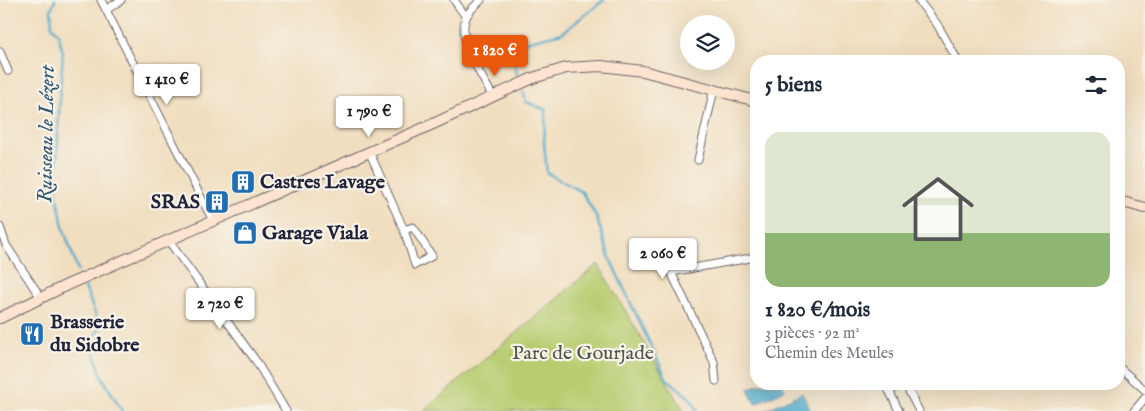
<!DOCTYPE html>
<html lang="fr">
<head>
<meta charset="utf-8">
<style>
	:root { --surface:#fff; --page:#f6f6f7; --text:#1f2937; --muted:#747a83; --line:#e0e1e3; --accent:#ea580c }
	body { margin:0; font-family:"IM FELL English",serif; background:var(--page); color:var(--text); height:100vh; display:flex; flex-direction:column; font-size:19px; white-space:nowrap }
	* { box-sizing:border-box; margin:0 }
	p { font-size:16px; color:var(--muted) }
	.icon { flex:none; width:28px; height:28px; fill:none; stroke:currentColor; stroke-width:2; stroke-linecap:round; stroke-linejoin:round }
	.map { position:relative; flex:1; overflow:hidden }
	.sheet { position:absolute; left:750px; top:55px; width:375px; height:335px; display:flex; flex-direction:column; background:var(--surface); border-radius:20px; box-shadow:0 5px 20px #0002 }
	.sheet>* { flex:none }
	.controls { position:absolute; left:680px; top:15px; display:grid; gap:10px }
	.controls a { display:grid; place-items:center; width:55px; height:55px; border-radius:50%; background:var(--surface); box-shadow:0 5px 20px #0002; font-size:25px }
	.price { position:absolute; translate:-50% -42px; padding:0 11px; border-radius:5px; background:#fff; color:#222; font-size:16px; line-height:32px; filter:drop-shadow(0 1px 2px #0008) }
	.price::after { content:''; position:absolute; left:50%; top:30px; width:15px; height:11px; margin-left:-8px; background:inherit; clip-path:polygon(0 0,100% 0,50% 100%) }
	.price.on { background:var(--accent); color:#fff }
	ul { padding:0; list-style:none }
	li { display:grid; align-content:center; gap:10px; height:265px; padding:0 15px }
	li+li { border-top:1px solid var(--line) }
	li span { display:grid; place-items:center; height:155px; border-radius:15px; color:#555 }
	li>.icon { margin-inline-start:auto }
	span .icon { width:90px; height:90px; fill:#fffc; stroke-width:1 }
	li b { font-size:21px }
	h2 { display:flex; justify-content:space-between; align-items:center; height:60px; padding:0 15px; font-size:21px }
	.map>svg:first-child { display:block }
	.green { fill:#b8cd71; stroke:#6d7856 }
	.water { fill:#4daacb; stroke:#386683 }
	.lines { fill:none; stroke-linecap:round; stroke-linejoin:round }
	.stream { stroke:#4daacb; stroke-width:2.5 }
	.minor-casing { stroke:#6a6469; stroke-width:9 }
	.secondary-casing { stroke:#6a6469; stroke-width:12 }
	.minor { stroke:#fff; stroke-width:7 }
	.secondary { stroke:#fde4d0; stroke-width:10 }
	.labels { text-anchor:middle; dominant-baseline:central; stroke-width:4.5; stroke-linejoin:round; paint-order:stroke }
	.poi-label { font-size:20px; font-weight:bold; fill:#22223b; stroke:#f7f3e8; text-anchor:start }
	.park-label { font-size:20px; fill:#4f554b; stroke:#f7f3e8 }
	.water-label { font-size:21px; font-style:italic; fill:#335875; stroke:#f7f3e8 }
</style>
</head>
<body>
<div class="map">
<svg width="1145" height="411" viewBox="0 0 1145 411">
	<rect width="100%" height="100%" fill="#f7f3e8"/>
	<filter id="ink" filterUnits="userSpaceOnUse"><feTurbulence type="fractalNoise" baseFrequency=".02" numOctaves="2"/><feDisplacementMap in="SourceGraphic" scale="10" xChannelSelector="R" yChannelSelector="G"/><feConvolveMatrix kernelMatrix="1 2 1 2 8 2 1 2 1" color-interpolation-filters="sRGB"/></filter>
	<filter id="wash" filterUnits="userSpaceOnUse"><feTurbulence type="fractalNoise" baseFrequency=".0096" numOctaves="4" result="noise"/><feDisplacementMap in="SourceGraphic" scale="20" xChannelSelector="R" yChannelSelector="G"/><feGaussianBlur stdDeviation="1.12" result="paint"/><feColorMatrix in="noise" values="0 0 0 0 0 0 0 0 0 0 0 0 0 0 0 0 0 1.4 0 .05"/><feComposite in="paint" operator="in"/></filter>
	<g filter="url(#wash)">
		<rect width="100%" height="100%" fill="#f1debf"/>
		<path class="green" d="M598,264L684,411H423L436,400Z"/>
		<g class="water">
			<path d="M760,384H782L785,390L755,404L748,389Z"/>
			<path d="M802,393L811,411H764Z"/>
		</g>
		<g class="lines">
			<g class="stream">
				<path d="M55,0L51,10L52,26L58,33L63,53L60,91L56,190L63,227L78,271"/>
				<path d="M517,74L512,54L517,44L562,33L604,0"/>
				<path d="M523,91L526,102L546,110L544,143L547,173L582,192L596,216L610,259L666,378L691,399L697,411"/>
				<path d="M85,287L100,327L91,342L102,377L122,411"/>
			</g>
		</g>
	</g>
	<g filter="url(#ink)">
		<g class="lines">
			<defs>
				<g id="minor">
					<path d="M101,0L213,221"/>
					<path d="M454,0L466,17"/>
					<path d="M481,0C476,5 468,11 466,18C456,40 483,77 493,97"/>
					<path d="M918,0L937,24L958,61"/>
					<path d="M106,10L121,0"/>
					<path d="M0,52L8,71"/>
					<path d="M369,151L404,230L415,265L432,256L413,227L404,230"/>
					<path d="M698,160L714,89"/>
					<path d="M0,227L6,245L41,298"/>
					<path d="M168,240L256,361L286,411"/>
					<path d="M1119,367L1145,390"/>
					<path d="M716,381L714,362L671,272L756,257"/>
					<path d="M886,384L899,411"/>
					<path d="M905,384L919,411"/>
					<path d="M889,391L903,384"/>
					<path d="M1134,411L1145,398"/>
				</g>
				<g id="secondary">
					<path d="M1119,201L1145,208"/>
					<path d="M0,318L67,285L433,124L533,78L566,68L601,66L643,71L756,101"/>
				</g>
			</defs>
			<use href="#minor" class="minor-casing"/>
			<use href="#secondary" class="secondary-casing"/>
			<use href="#minor" class="minor"/>
			<use href="#secondary" class="secondary"/>
		</g>
	</g>
	<defs>
		<symbol id="building-square" viewBox="-11 -11 22 22"><rect x="-9" y="-9" width="18" height="18" rx="4" fill="#1f6fb2" stroke="#f7f3e8"/><path d="M-4-6H4V6H1V3H-1V6H-4ZM-2.5-4.3h1.7v1.8h-1.7ZM.8-4.3h1.7v1.8H.8ZM-2.5-1h1.7V.8h-1.7ZM.8-1h1.7V.8H.8Z" fill="#fff"/></symbol>
		<symbol id="shop-square" viewBox="-11 -11 22 22"><rect x="-9" y="-9" width="18" height="18" rx="4" fill="#1f6fb2" stroke="#f7f3e8"/><path d="M-5-2.5h2.3a2.7 3.5 0 0 1 5.4 0H5L5.5 6h-11ZM-1.5-2.5h3a1.5 2.3 0 0 0-3 0Z" fill="#fff"/></symbol>
		<symbol id="restaurant-square" viewBox="-11 -11 22 22"><rect x="-9" y="-9" width="18" height="18" rx="4" fill="#1f6fb2" stroke="#f7f3e8"/><path d="M-5-6h1v4h1v-4h1v4h1v-4h1v5L-1.5 .5V6h-2V.5L-5-1ZM5-6V6H3V1.5H1.5Q1.5-4 5-6Z" fill="#fff"/></symbol>
	</defs>
	<g fill-rule="evenodd">
		<use href="#building-square" x="229" y="168" width="28" height="28"/>
		<use href="#building-square" x="203" y="188" width="28" height="28"/>
		<use href="#shop-square" x="231" y="219" width="28" height="28"/>
		<use href="#restaurant-square" x="18" y="320" width="28" height="28"/>
	</g>
	<g class="labels">
		<g class="poi-label">
			<text x="260" y="182">Castres Lavage</text>
			<text x="200" y="202" text-anchor="end">SRAS</text>
			<text x="262" y="233">Garage Viala</text>
			<text x="50" y="322">Brasserie<tspan x="50" dy="23">du Sidobre</tspan></text>
		</g>
		<g class="park-label">
			<text x="583" y="353">Parc de Gourjade</text>
		</g>
		<g class="water-label">
			<text transform="translate(47 134) rotate(-89)">Ruisseau le Lézert</text>
		</g>
	</g>
</svg>
<div class="controls">
<a><svg class="icon" aria-label="layers" viewBox="0 0 24 24"><path d="M12 4l9 5-9 5-9-5zM3 14l9 5 9-5"/></svg></a>
</div>
<b class="price on" style="left:495px;top:77px">1 820 €</b>
<b class="price" style="left:167px;top:106px">1 410 €</b>
<b class="price" style="left:369px;top:138px">1 790 €</b>
<b class="price" style="left:663px;top:280px">2 060 €</b>
<b class="price" style="left:220px;top:330px">2 720 €</b>
<section class="sheet">
<h2>5 biens<svg class="icon" aria-label="filters" viewBox="0 0 24 24"><path d="M4 7h16M4 17h16"/><circle cx="9" cy="7" r="2"/><circle cx="15" cy="17" r="2"/></svg></h2>
<ul>
<li><span style="background:linear-gradient(#dfe7d0 65%,#8fb573 0)"><svg class="icon" aria-label="home" viewBox="0 0 24 24"><path d="M3 11l9-7 9 7M6 9v11h12V9"/></svg></span><div><b>1 820 €/mois</b><p>3 pièces · 92 m²</p><p>Chemin des Meules</p></div></li>
</ul>
</section>
</div>
</body>
</html>
